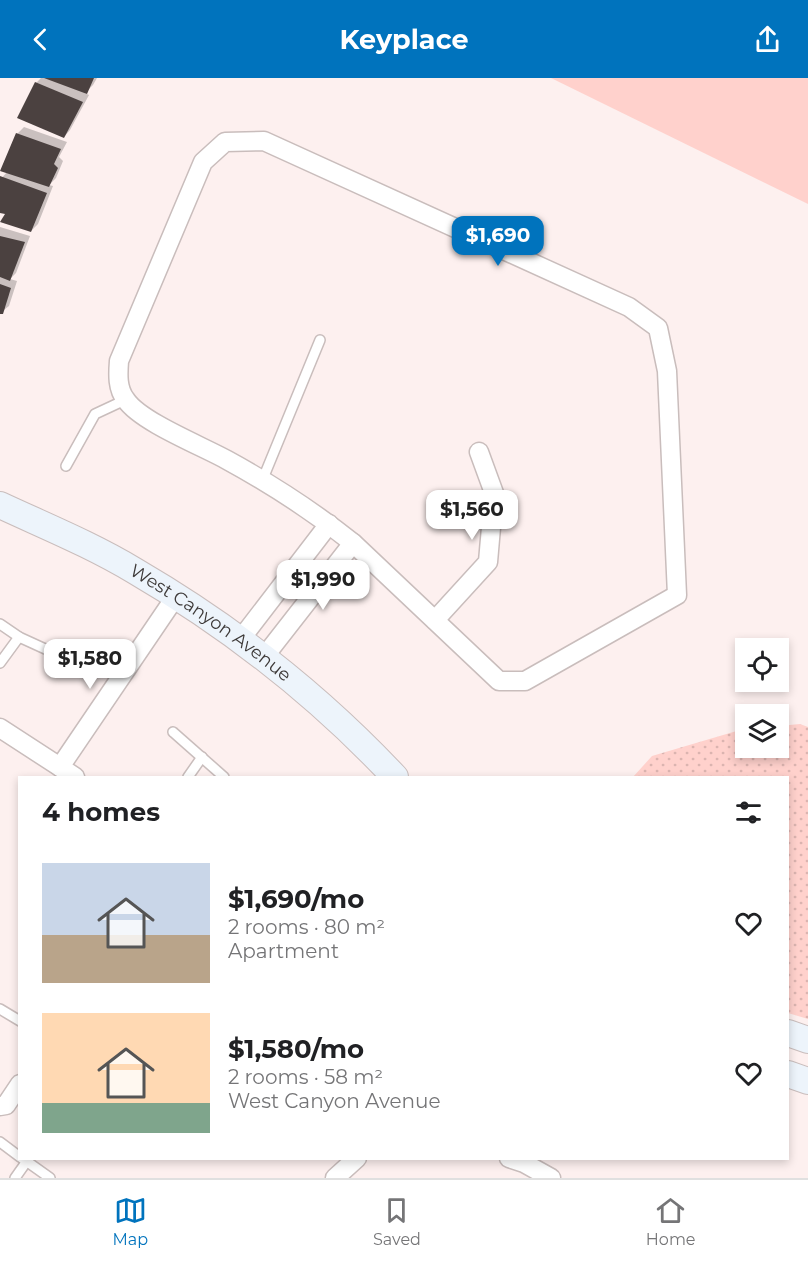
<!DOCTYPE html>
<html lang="en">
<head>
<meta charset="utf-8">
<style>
	:root { --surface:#fff; --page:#f2f2f2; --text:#202124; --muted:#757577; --line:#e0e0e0; --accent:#0073bd }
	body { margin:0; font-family:Montserrat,sans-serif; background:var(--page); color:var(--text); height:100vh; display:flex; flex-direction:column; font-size:22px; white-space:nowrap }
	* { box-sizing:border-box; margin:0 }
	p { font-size:20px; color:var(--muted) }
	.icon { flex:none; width:33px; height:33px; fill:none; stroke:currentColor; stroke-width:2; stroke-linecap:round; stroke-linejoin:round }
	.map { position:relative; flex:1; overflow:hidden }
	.sheet { position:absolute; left:18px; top:698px; width:771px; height:384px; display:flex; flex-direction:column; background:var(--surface); border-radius:0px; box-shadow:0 3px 9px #0003 }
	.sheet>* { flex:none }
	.buttons { position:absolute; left:735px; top:560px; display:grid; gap:12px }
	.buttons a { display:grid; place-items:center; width:54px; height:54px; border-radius:0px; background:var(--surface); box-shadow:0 3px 9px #0003; font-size:30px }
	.price { position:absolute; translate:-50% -51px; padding:0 14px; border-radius:12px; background:#fff; color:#222; font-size:20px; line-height:39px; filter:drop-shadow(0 2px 3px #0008) }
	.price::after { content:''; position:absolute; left:50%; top:36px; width:18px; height:14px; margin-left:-9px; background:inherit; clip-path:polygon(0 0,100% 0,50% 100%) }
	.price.current { background:var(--accent); color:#fff }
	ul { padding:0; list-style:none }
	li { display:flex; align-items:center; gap:18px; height:150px; padding:0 24px }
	li span { display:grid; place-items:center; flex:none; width:168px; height:120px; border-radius:0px; color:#555 }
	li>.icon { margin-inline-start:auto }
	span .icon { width:72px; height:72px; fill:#fffc; stroke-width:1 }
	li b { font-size:26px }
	h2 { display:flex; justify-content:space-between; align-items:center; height:72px; padding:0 24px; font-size:26px }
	header { display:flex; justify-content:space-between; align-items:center; height:78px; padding:0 24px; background:var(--accent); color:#fff; font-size:27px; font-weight:700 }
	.tab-bar { display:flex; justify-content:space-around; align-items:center; height:84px; border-top:2px solid var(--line); background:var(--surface); font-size:16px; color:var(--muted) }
	.tab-bar a { display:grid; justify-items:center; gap:3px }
	.tab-bar .current { color:var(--accent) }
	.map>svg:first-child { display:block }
	.grass { fill:#ffd1cc }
	.park { fill:url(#park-dots) }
	.shadow { fill:#0003 }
	.building { fill:#4b4140 }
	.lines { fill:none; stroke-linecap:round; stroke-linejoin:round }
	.lane-casing { stroke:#c9bdbc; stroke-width:12 }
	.street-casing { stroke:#c9bdbc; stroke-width:21 }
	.secondary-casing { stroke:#c9bdbc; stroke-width:28 }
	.lane { stroke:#fff; stroke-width:9 }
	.street { stroke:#fff; stroke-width:18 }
	.secondary { stroke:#edf4fb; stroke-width:26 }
	.labels { text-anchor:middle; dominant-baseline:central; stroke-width:6; stroke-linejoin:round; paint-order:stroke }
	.street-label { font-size:18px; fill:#3d3938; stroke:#fdf0ef }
</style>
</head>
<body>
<header><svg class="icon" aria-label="back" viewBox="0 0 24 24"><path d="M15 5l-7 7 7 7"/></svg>Keyplace<svg class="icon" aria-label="share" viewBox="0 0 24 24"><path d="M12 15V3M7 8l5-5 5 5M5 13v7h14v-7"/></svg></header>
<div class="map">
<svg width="808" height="1100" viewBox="0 0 808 1100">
	<defs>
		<pattern id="park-dots" width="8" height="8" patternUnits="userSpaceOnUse" patternTransform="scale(1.5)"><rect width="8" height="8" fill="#ffd1cc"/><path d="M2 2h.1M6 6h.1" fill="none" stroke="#dbb4b0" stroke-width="1.8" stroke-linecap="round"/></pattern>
	</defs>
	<rect width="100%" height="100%" fill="#fdf0ef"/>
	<path class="grass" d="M551,0H808V126Z"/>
	<path class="park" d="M800,646L808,649V941L788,935V699H633L652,678L740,652L745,651L746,669H778L779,648Z"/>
	<g class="shadow">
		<path d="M41,0H97L93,7L85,15L89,17L70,52L64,59L36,5Z"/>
		<path d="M24,49L67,64L59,79L63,83L56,100L49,107L53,108L38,146L31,153L7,135L0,134V102L7,94L17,56Z"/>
		<path d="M0,149L30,158L16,195L10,201L17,203L9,228L0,235Z"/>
	</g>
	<g class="building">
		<path d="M44,0H94L87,16Z"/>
		<path d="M35,4L83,24L64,60L17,40Z"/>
		<path d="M16,55L61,71L54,86L58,90L49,109L0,93Z"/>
		<path d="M0,98L47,115L31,154L0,144L5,136L0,135Z"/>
		<path d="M0,158L25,164L10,203L0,199Z"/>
		<path d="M0,206L11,210L3,236H0Z"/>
	</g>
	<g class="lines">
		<defs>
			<g id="lane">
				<path d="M66,388L95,336L125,322"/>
				<path d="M262,403L320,262"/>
				<path d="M0,546L19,559L54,575"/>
				<path d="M0,585L19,559"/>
				<path d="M173,654L224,699"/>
				<path d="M188,699L202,679"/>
				<path d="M0,931L20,943"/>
				<path d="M0,1064L20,1079"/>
				<path d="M22,1080L50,1100"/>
				<path d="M15,1100L27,1083"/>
			</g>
			<g id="street">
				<path d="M264,63L629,229L658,250L667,293L677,517L525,603H499L353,465C314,434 271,406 227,382C202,368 141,344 126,322C117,311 118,296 119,283L203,84L225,64Z"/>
				<path d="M435,542L488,484L494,415L479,374"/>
				<path d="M240,562L329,446"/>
				<path d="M264,579L353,465"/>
				<path d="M0,650L60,689"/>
				<path d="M75,699L60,689L176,518"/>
				<path d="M0,1028L6,1027L20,1006"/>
				<path d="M509,1080L524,1085L551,1100"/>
				<path d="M335,1100L357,1080"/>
			</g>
			<g id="secondary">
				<path id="s1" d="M0,427C45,448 92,467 135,493C231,549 319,618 395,699"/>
				<path d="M788,955L808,962"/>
				<path d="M788,996L808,1003"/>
			</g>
		</defs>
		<use href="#lane" class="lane-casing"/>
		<use href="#street" class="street-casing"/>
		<use href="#secondary" class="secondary-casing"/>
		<use href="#lane" class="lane"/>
		<use href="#street" class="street"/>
		<use href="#secondary" class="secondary"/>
	</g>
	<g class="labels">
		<g class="street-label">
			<text stroke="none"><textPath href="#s1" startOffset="242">West Canyon Avenue</textPath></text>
		</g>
	</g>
</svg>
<div class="buttons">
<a><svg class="icon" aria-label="locate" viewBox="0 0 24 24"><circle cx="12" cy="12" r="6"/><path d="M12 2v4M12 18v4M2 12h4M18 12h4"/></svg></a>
<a><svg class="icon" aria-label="layers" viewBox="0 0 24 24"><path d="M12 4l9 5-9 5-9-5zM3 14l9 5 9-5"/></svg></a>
</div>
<b class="price current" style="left:498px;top:189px">$1,690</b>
<b class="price" style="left:472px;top:463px">$1,560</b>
<b class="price" style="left:323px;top:533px">$1,990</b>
<b class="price" style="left:90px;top:612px">$1,580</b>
<section class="sheet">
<h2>4 homes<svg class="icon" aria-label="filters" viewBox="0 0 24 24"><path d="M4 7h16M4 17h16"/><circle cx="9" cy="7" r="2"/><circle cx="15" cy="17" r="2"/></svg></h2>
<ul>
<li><span style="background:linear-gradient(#c9d6e8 60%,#b9a48a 0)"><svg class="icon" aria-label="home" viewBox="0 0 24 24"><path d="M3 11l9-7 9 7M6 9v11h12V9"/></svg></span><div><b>$1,690/mo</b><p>2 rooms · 80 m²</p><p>Apartment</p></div><svg class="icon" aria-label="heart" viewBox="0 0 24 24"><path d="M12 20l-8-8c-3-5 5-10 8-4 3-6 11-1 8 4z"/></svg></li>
<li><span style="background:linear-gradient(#ffd9b3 75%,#7fa58c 0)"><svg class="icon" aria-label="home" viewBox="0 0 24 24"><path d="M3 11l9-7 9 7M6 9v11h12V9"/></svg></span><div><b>$1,580/mo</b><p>2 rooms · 58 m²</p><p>West Canyon Avenue</p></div><svg class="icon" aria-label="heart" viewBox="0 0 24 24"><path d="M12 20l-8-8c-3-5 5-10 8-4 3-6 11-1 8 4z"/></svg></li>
</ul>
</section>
</div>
<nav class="tab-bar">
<a class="current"><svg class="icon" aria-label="map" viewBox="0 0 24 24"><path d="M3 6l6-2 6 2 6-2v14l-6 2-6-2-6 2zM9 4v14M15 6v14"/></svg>Map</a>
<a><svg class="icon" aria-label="saved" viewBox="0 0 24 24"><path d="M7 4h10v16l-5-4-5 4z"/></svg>Saved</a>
<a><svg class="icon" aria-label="home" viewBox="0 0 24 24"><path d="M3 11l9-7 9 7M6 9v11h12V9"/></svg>Home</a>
</nav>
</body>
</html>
